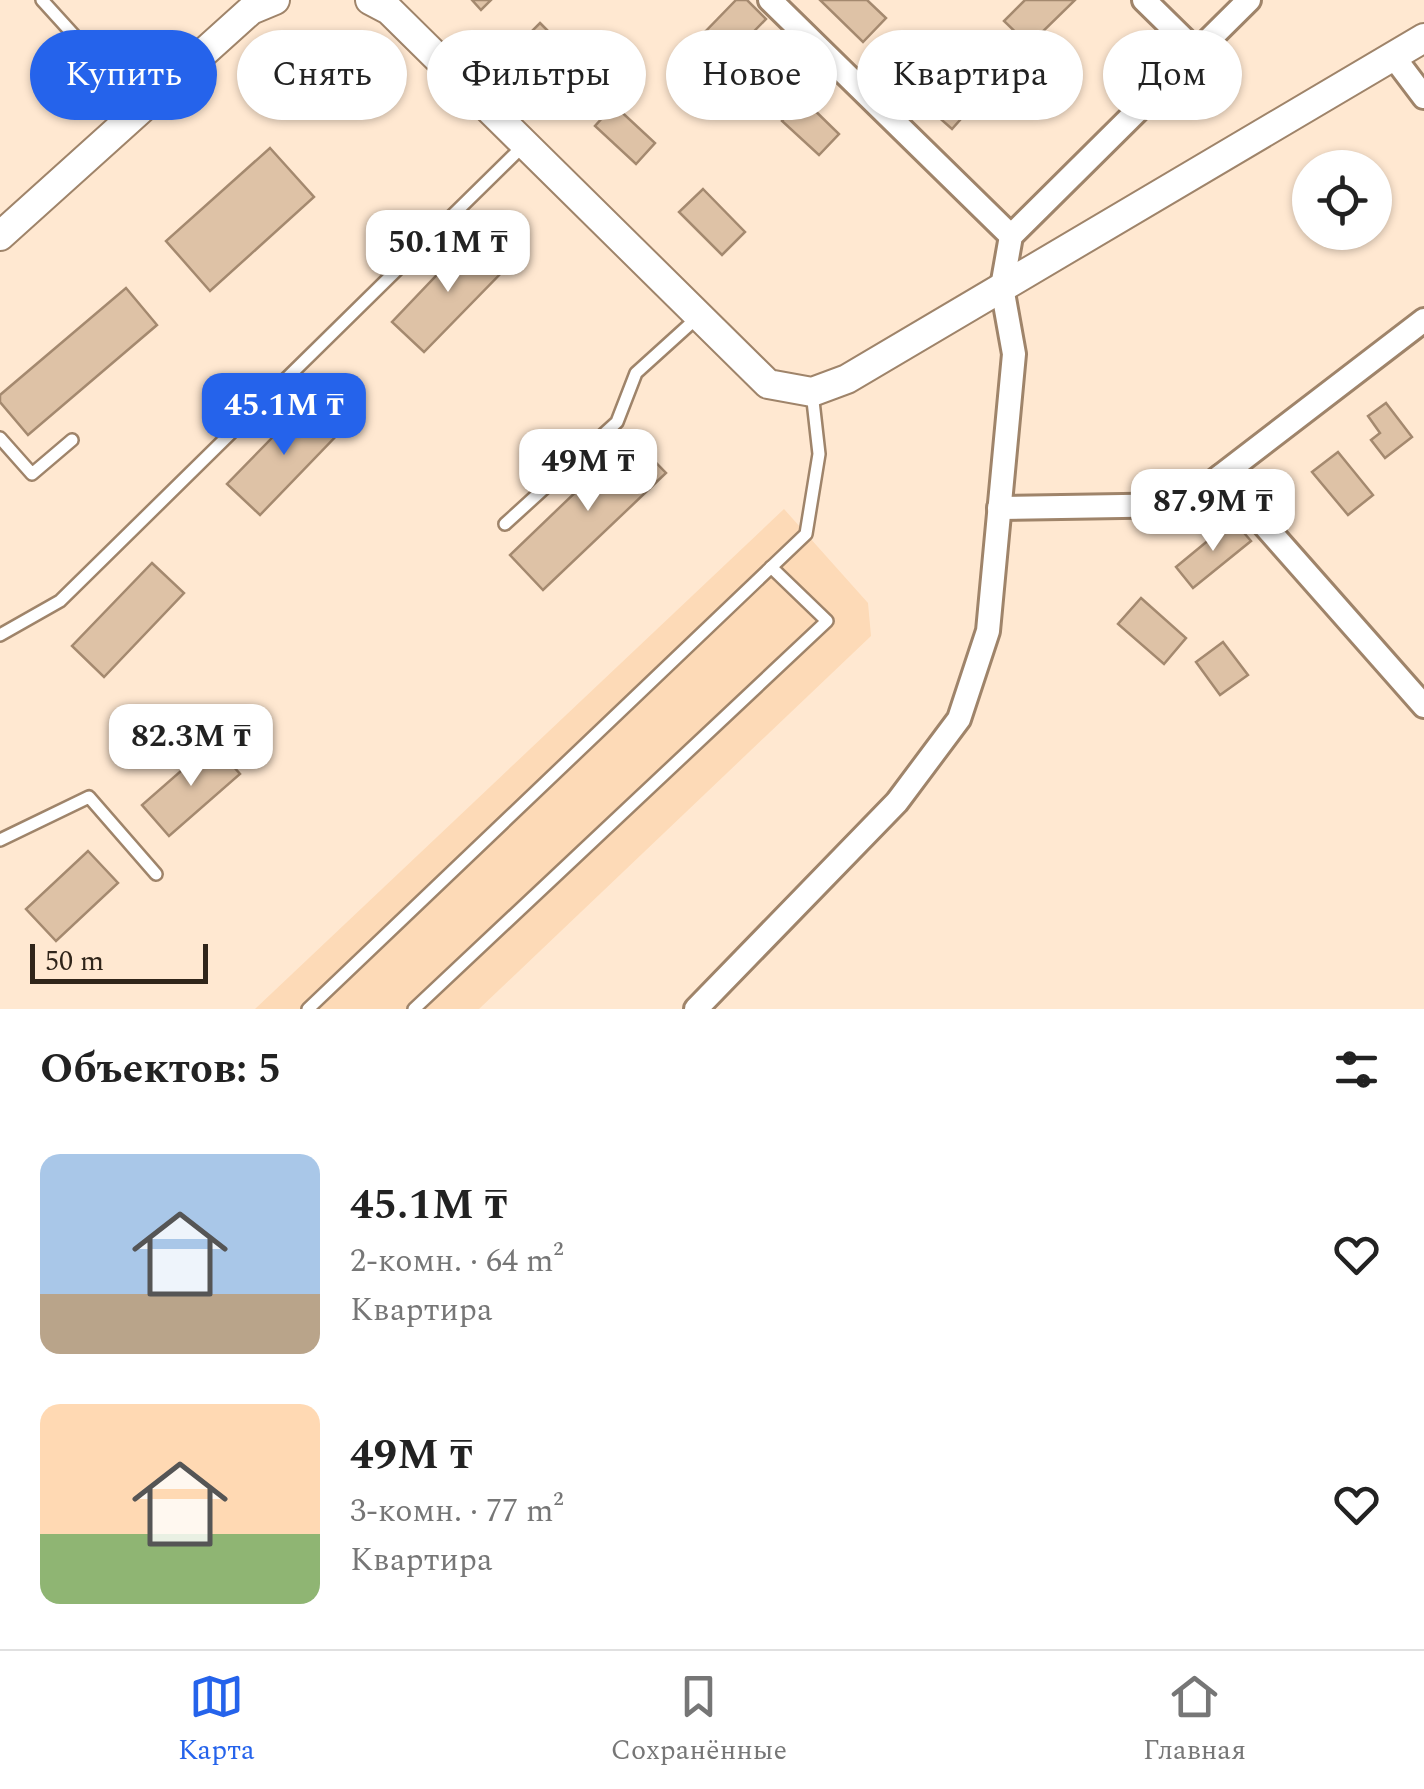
<!DOCTYPE html>
<html lang="ru">
<head>
<meta charset="utf-8">
<style>
	:root { --surface:#fff; --page:#f2f2f2; --text:#222; --muted:#767676; --line:#e0e0e0; --accent:#2563eb }
	body { margin:0; font-family:Spectral,serif; background:var(--page); color:var(--text); height:100vh; display:flex; flex-direction:column; font-size:38px; white-space:nowrap }
	* { box-sizing:border-box; margin:0 }
	p { font-size:32px; color:var(--muted) }
	.icon { flex:none; width:55px; height:55px; fill:none; stroke:currentColor; stroke-width:2; stroke-linecap:round; stroke-linejoin:round }
	.map { position:relative; height:1009px; overflow:hidden }
	.side { display:flex; flex-direction:column; background:var(--surface); flex:1 }
	.side>* { flex:none }
	.guide { position:absolute; left:30px; top:30px; width:1365px; height:90px; display:flex; gap:20px }
	.fabs { position:absolute; left:1292px; top:150px; display:grid; gap:20px }
	.fabs a { display:grid; place-items:center; width:100px; height:100px; border-radius:50%; background:var(--surface); box-shadow:0 2px 8px #0004; font-size:50px }
	.scale { position:absolute; left:30px; bottom:25px; width:178px; box-sizing:border-box; padding-left:10px; border:5px solid #30251a; border-top:0; font-size:28px; line-height:35px; white-space:nowrap; color:#30251a; -webkit-text-stroke:8px #ffe8d1; paint-order:stroke }
	.price { position:absolute; translate:-50% -85px; padding:0 22px; border-radius:20px; background:#fff; color:#222; font-size:32px; line-height:65px; filter:drop-shadow(0 2px 5px #0008) }
	.price::after { content:''; position:absolute; left:50%; top:60px; width:30px; height:22px; margin-left:-15px; background:inherit; clip-path:polygon(0 0,100% 0,50% 100%) }
	.price.current { background:var(--accent); color:#fff }
	ul { padding:0; list-style:none }
	li { display:flex; align-items:center; gap:30px; height:250px; padding:0 40px }
	li span { display:grid; place-items:center; flex:none; width:280px; height:200px; border-radius:20px; color:#555 }
	li>.icon { margin-inline-start:auto }
	span .icon { width:120px; height:120px; fill:#fffc; stroke-width:1 }
	li b { font-size:42px }
	h2 { display:flex; justify-content:space-between; align-items:center; height:120px; padding:0 40px; font-size:42px }
	.chip { padding:0 35px; border-radius:45px; background:var(--surface); box-shadow:0 2px 8px #0004; font-size:35px; line-height:90px }
	.chip.current { background:var(--accent); color:#fff }
	.menu { display:flex; justify-content:space-around; align-items:center; height:140px; border-top:2px solid var(--line); background:var(--surface); font-size:28px; color:var(--muted) }
	.menu a { display:grid; justify-items:center; gap:5px }
	.menu .current { color:var(--accent) }
	.map>svg:first-child { display:block }
	.built { fill:#fddab7 }
	.building { fill:#dec2a6; stroke:#a4896f; stroke-width:2.5 }
	.lines { fill:none; stroke-linecap:round; stroke-linejoin:round }
	.service-casing { stroke:#9f846a; stroke-width:16 }
	.minor-casing { stroke:#9f846a; stroke-width:28 }
	.tertiary-casing { stroke:#9f846a; stroke-width:32 }
	.service { stroke:#fff; stroke-width:11 }
	.minor { stroke:#fff; stroke-width:22 }
	.tertiary { stroke:#fff; stroke-width:28 }
</style>
</head>
<body>
<div class="map">
<svg width="1424" height="1009" viewBox="0 0 1424 1009">
	<rect width="100%" height="100%" fill="#ffe8d1"/>
	<path class="built" d="M784,509L868,603L871,636L479,1009H255Z"/>
	<g class="building">
		<path d="M472,0H491L481,10Z"/>
		<path d="M736,0H747L766,19L694,93L669,69Z"/>
		<path d="M820,0H867L886,18L863,42Z"/>
		<path d="M1025,0H1075L1029,45L1004,21Z"/>
		<path d="M540,23L579,62L556,85L517,46Z"/>
		<path d="M973,55L998,77L952,129L927,107Z"/>
		<path d="M803,99L839,134L819,155L782,121Z"/>
		<path d="M614,105L655,143L636,164L595,126Z"/>
		<path d="M270,148L314,197L210,291L166,241Z"/>
		<path d="M703,189L745,232L722,255L679,212Z"/>
		<path d="M472,238L505,269L424,352L392,322Z"/>
		<path d="M126,288L157,325L28,435L0,402V395Z"/>
		<path d="M308,401L340,432L260,515L227,484Z"/>
		<path d="M1386,403L1412,437L1385,458L1371,440L1380,433L1368,416Z"/>
		<path d="M632,438L666,473L543,590L510,555Z"/>
		<path d="M1338,452L1373,495L1348,515L1312,472Z"/>
		<path d="M1233,520L1251,541L1193,588L1176,567Z"/>
		<path d="M152,563L184,593L104,677L72,646Z"/>
		<path d="M1141,598L1186,638L1164,664L1118,624Z"/>
		<path d="M1223,642L1248,675L1220,695L1196,662Z"/>
		<path d="M213,743L240,774L169,836L142,805Z"/>
		<path d="M88,851L118,883L56,941L26,909Z"/>
	</g>
	<g class="lines">
		<defs>
			<g id="service">
				<path d="M42,0L141,109"/>
				<path d="M0,438L32,474L72,440"/>
				<path d="M505,524L617,422L636,373L699,316"/>
				<path d="M0,635L60,601L525,144"/>
				<path d="M0,840L89,797L156,874"/>
				<path d="M308,1009L806,534L819,454L812,392"/>
				<path d="M414,1009L827,621L771,567"/>
			</g>
			<g id="minor">
				<path d="M770,0L1011,236"/>
				<path d="M1144,0L1195,50"/>
				<path d="M1393,56L1424,97"/>
				<path d="M1221,476L1424,706"/>
				<path d="M999,508L1183,505L1424,320"/>
				<path d="M696,1009L897,802L959,719L988,631L1014,354L1002,287L1011,236L1249,0"/>
			</g>
			<g id="tertiary">
				<path d="M370,0L389,10L768,384L812,392L847,379L1424,38"/>
				<path d="M0,236L251,10L275,0"/>
			</g>
		</defs>
		<use href="#service" class="service-casing"/>
		<use href="#minor" class="minor-casing"/>
		<use href="#tertiary" class="tertiary-casing"/>
		<use href="#service" class="service"/>
		<use href="#minor" class="minor"/>
		<use href="#tertiary" class="tertiary"/>
	</g>
</svg>
<div class="fabs">
<a><svg class="icon" aria-label="locate" viewBox="0 0 24 24"><circle cx="12" cy="12" r="6"/><path d="M12 2v4M12 18v4M2 12h4M18 12h4"/></svg></a>
</div>
<div class="scale">50 m</div>
<b class="price" style="left:448px;top:295px">50.1M ₸</b>
<b class="price current" style="left:284px;top:458px">45.1M ₸</b>
<b class="price" style="left:588px;top:514px">49M ₸</b>
<b class="price" style="left:1213px;top:554px">87.9M ₸</b>
<b class="price" style="left:191px;top:789px">82.3M ₸</b>
<div class="guide">
<a class="chip current">Купить</a>
<a class="chip">Снять</a>
<a class="chip">Фильтры</a>
<a class="chip">Новое</a>
<a class="chip">Квартира</a>
<a class="chip">Дом</a>
</div>
</div>
<section class="side">
<h2>Объектов: 5<svg class="icon" aria-label="filters" viewBox="0 0 24 24"><path d="M4 7h16M4 17h16"/><circle cx="9" cy="7" r="2"/><circle cx="15" cy="17" r="2"/></svg></h2>
<ul>
<li><span style="background:linear-gradient(#a9c7e8 70%,#b9a48a 0)"><svg class="icon" aria-label="home" viewBox="0 0 24 24"><path d="M3 11l9-7 9 7M6 9v11h12V9"/></svg></span><div><b>45.1M ₸</b><p>2-комн. · 64 m²</p><p>Квартира</p></div><svg class="icon" aria-label="heart" viewBox="0 0 24 24"><path d="M12 20l-8-8c-3-5 5-10 8-4 3-6 11-1 8 4z"/></svg></li>
<li><span style="background:linear-gradient(#ffd9b3 65%,#8fb573 0)"><svg class="icon" aria-label="home" viewBox="0 0 24 24"><path d="M3 11l9-7 9 7M6 9v11h12V9"/></svg></span><div><b>49M ₸</b><p>3-комн. · 77 m²</p><p>Квартира</p></div><svg class="icon" aria-label="heart" viewBox="0 0 24 24"><path d="M12 20l-8-8c-3-5 5-10 8-4 3-6 11-1 8 4z"/></svg></li>
</ul>
</section>
<nav class="menu">
<a class="current"><svg class="icon" aria-label="map" viewBox="0 0 24 24"><path d="M3 6l6-2 6 2 6-2v14l-6 2-6-2-6 2zM9 4v14M15 6v14"/></svg>Карта</a>
<a><svg class="icon" aria-label="saved" viewBox="0 0 24 24"><path d="M7 4h10v16l-5-4-5 4z"/></svg>Сохранённые</a>
<a><svg class="icon" aria-label="home" viewBox="0 0 24 24"><path d="M3 11l9-7 9 7M6 9v11h12V9"/></svg>Главная</a>
</nav>
</body>
</html>
